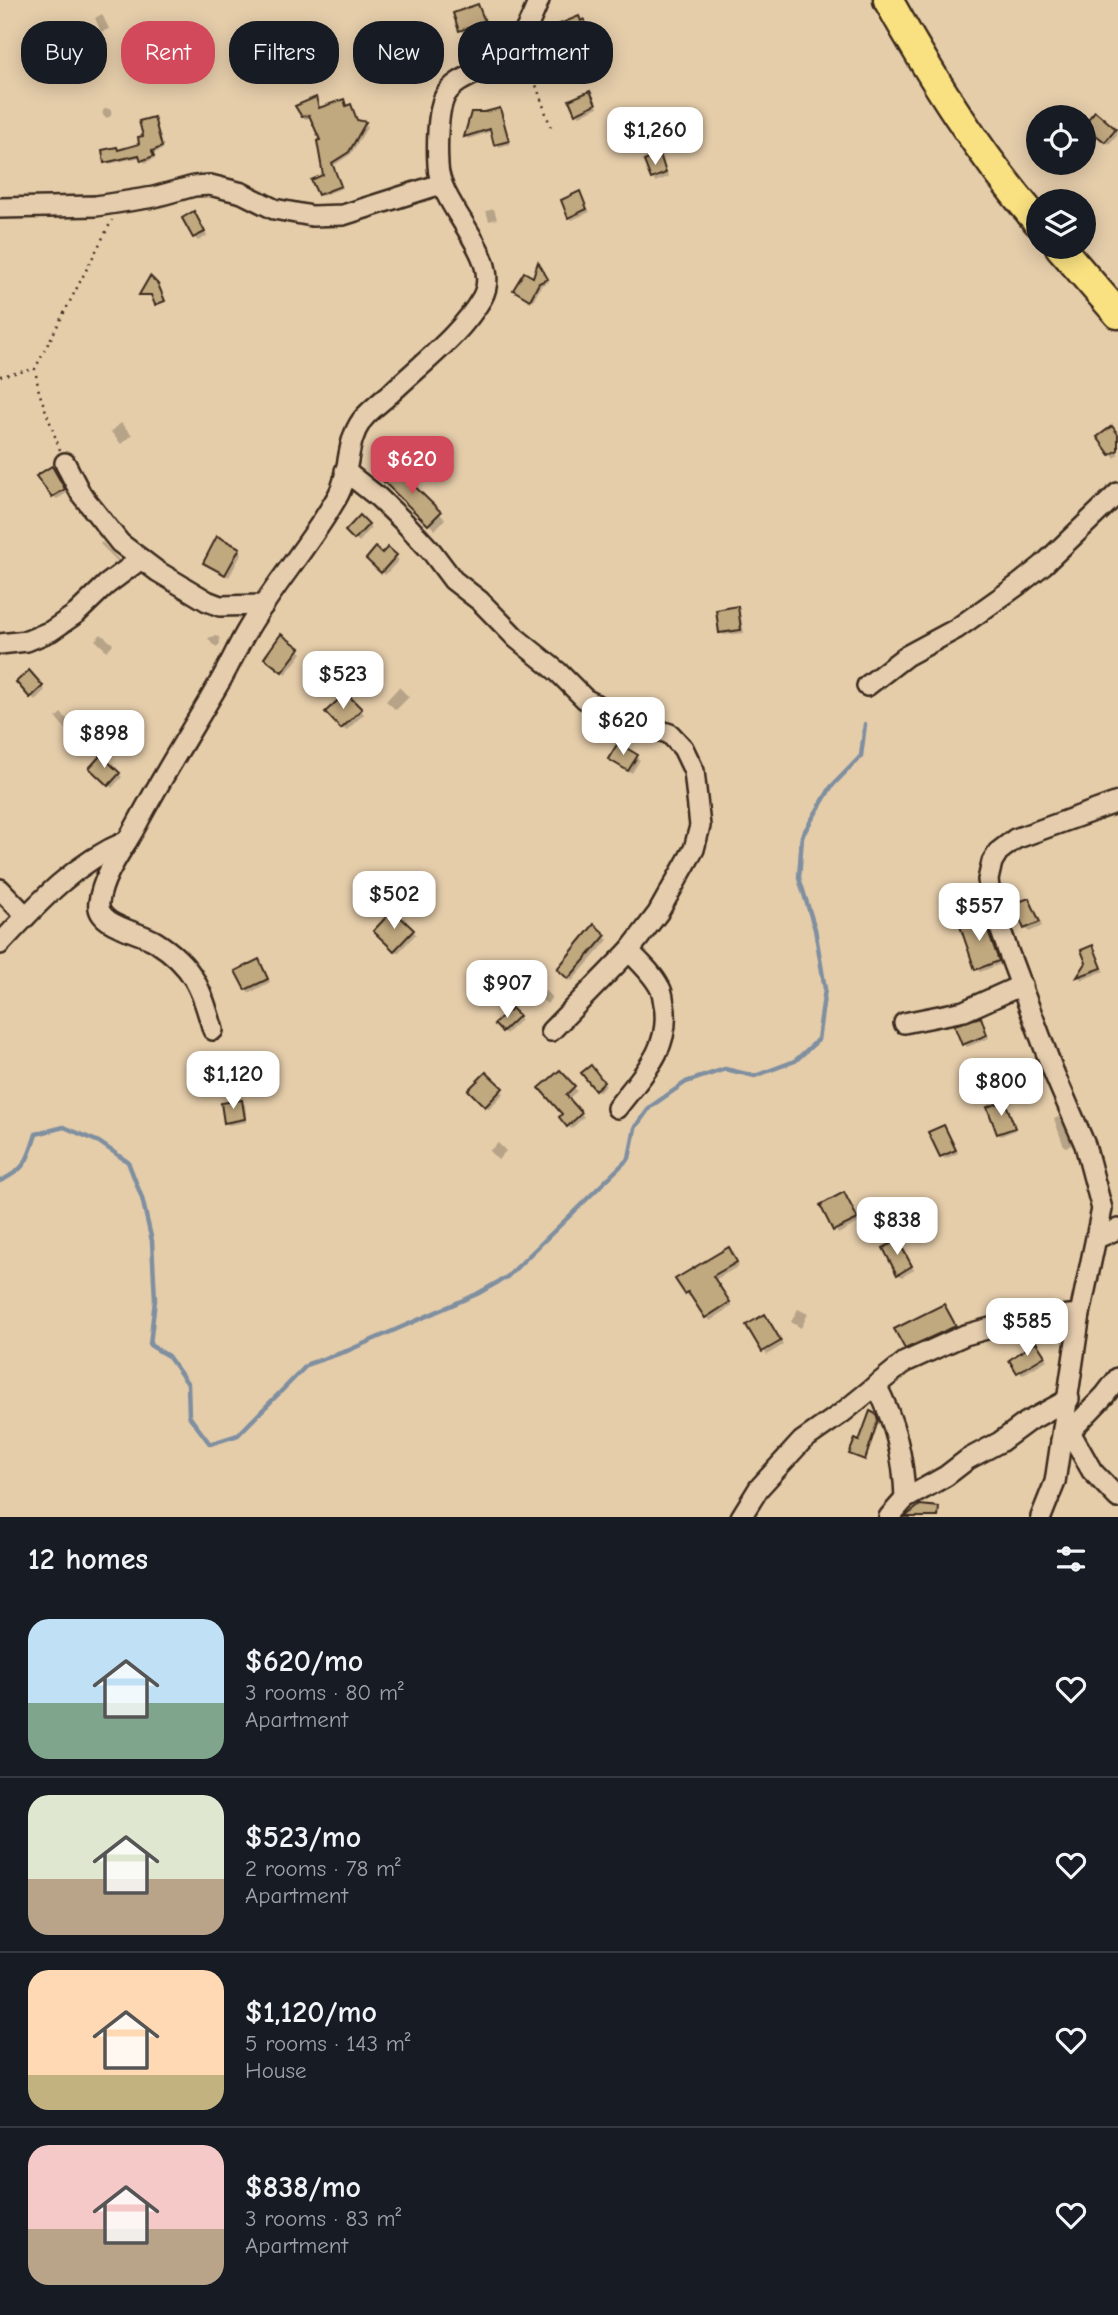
<!DOCTYPE html>
<html lang="en">
<head>
<meta charset="utf-8">
<style>
	:root { --surface:#171b24; --page:#242831; --text:#f1f3f6; --muted:#9ea1a6; --line:#363941; --accent:#d1495b }
	body { margin:0; font-family:"Comic Neue",sans-serif; background:var(--page); color:var(--text); height:100vh; display:flex; flex-direction:column; font-size:26px; white-space:nowrap }
	* { box-sizing:border-box; margin:0 }
	p { font-size:23px; color:var(--muted) }
	.icon { flex:none; width:38px; height:38px; fill:none; stroke:currentColor; stroke-width:2; stroke-linecap:round; stroke-linejoin:round }
	.map { position:relative; height:1517px; overflow:hidden }
	.details { display:flex; flex-direction:column; background:var(--surface); flex:1 }
	.details>* { flex:none }
	.hud { position:absolute; left:21px; top:21px; width:700px; height:63px; display:flex; gap:14px }
	.controls { position:absolute; left:1026px; top:105px; display:grid; gap:14px }
	.controls a { display:grid; place-items:center; width:70px; height:70px; border-radius:50%; background:var(--surface); box-shadow:0 4px 18px #0003; font-size:35px }
	.price { position:absolute; translate:-50% -60px; padding:0 16px; border-radius:14px; background:#fff; color:#222; font-size:23px; line-height:46px; filter:drop-shadow(0 2px 4px #0008) }
	.price::after { content:''; position:absolute; left:50%; top:42px; width:21px; height:16px; margin-left:-10px; background:inherit; clip-path:polygon(0 0,100% 0,50% 100%) }
	.price.active { background:var(--accent); color:#fff }
	ul { padding:0; list-style:none }
	li { display:flex; align-items:center; gap:21px; height:175px; padding:0 28px }
	li+li { border-top:2px solid var(--line) }
	li span { display:grid; place-items:center; flex:none; width:196px; height:140px; border-radius:21px; color:#555 }
	li>.icon { margin-inline-start:auto }
	span .icon { width:84px; height:84px; fill:#fffc; stroke-width:1 }
	li b { font-size:30px }
	h2 { display:flex; justify-content:space-between; align-items:center; height:84px; padding:0 28px; font-size:30px }
	.pill { padding:0 24px; border-radius:28px; background:var(--surface); box-shadow:0 4px 18px #0003; font-size:24px; line-height:63px }
	.pill.active { background:var(--accent); color:#fff }
	.map>svg:first-child { display:block }
	.shadow { fill:#0003 }
	.lines { fill:none; stroke-linecap:round; stroke-linejoin:round }
	.stream { stroke:#7f8fa0; stroke-width:4.5 }
	.building { fill:#c0a87f; stroke:#3b2a1e; stroke-width:2 }
	.minor-casing { stroke:#3b2a1e; stroke-width:24 }
	.highway-casing { stroke:#3b2a1e; stroke-width:33 }
	.path { stroke:#3b2a1e; stroke-width:2.5; stroke-dasharray:2 5; stroke-linecap:butt }
	.minor { stroke:#e5cdae; stroke-width:19 }
	.highway { stroke:#f9e181; stroke-width:28 }
</style>
</head>
<body>
<div class="map">
<svg width="1118" height="1517" viewBox="0 0 1118 1517">
	<rect width="100%" height="100%" fill="#e5cdaa"/>
	<filter id="ink" filterUnits="userSpaceOnUse"><feTurbulence type="fractalNoise" baseFrequency=".0143" numOctaves="2"/><feDisplacementMap in="SourceGraphic" scale="14" xChannelSelector="R" yChannelSelector="G"/><feConvolveMatrix kernelMatrix="1 2 1 2 8 2 1 2 1" color-interpolation-filters="sRGB"/></filter>
	<g filter="url(#ink)">
		<g class="shadow">
			<path d="M478,6L487,25L464,34L461,30Z"/>
			<path d="M102,14L109,29L101,32L95,18Z"/>
			<path d="M584,21L589,26L594,40L590,42L593,49L581,54L594,66L570,77L565,73Z"/>
			<path d="M315,46L319,49L323,67L314,69L311,65L307,47Z"/>
			<path d="M590,93L598,107L580,116L577,113Z"/>
			<path d="M316,99L321,110L343,101L347,107L350,106L353,108L358,122L368,126L351,154L333,166L342,188L322,196L319,194L325,176L322,141L312,117L306,119L303,116Z"/>
			<circle cx="107" cy="113" r="4.5"/>
			<path d="M499,110L502,113L510,144L499,147L493,131L468,139L466,136Z"/>
			<path d="M153,119L163,149L153,154L155,158L145,163L141,157L108,164L106,162L119,152L141,145Z"/>
			<path d="M1089,128L1115,130L1118,134L1109,144Z"/>
			<path d="M659,156L669,177L655,182L652,178Z"/>
			<path d="M579,193L590,212L572,220L569,217Z"/>
			<path d="M494,209L497,219L489,221L486,211Z"/>
			<path d="M194,213L207,236L198,241L194,237Z"/>
			<path d="M541,267L549,282L542,285L533,301L518,292L534,280Z"/>
			<path d="M121,423L132,435L121,444L111,432Z"/>
			<path d="M1118,435V455L1115,458L1099,437Z"/>
			<path d="M396,470L445,519L435,530L386,481Z"/>
			<path d="M55,472L67,493L57,499L53,496Z"/>
			<path d="M360,518L371,528L359,542L348,531Z"/>
			<path d="M102,542L122,563L120,564L100,544Z"/>
			<path d="M239,550L242,553L229,577L205,563Z"/>
			<path d="M388,550L399,560L385,575L368,559L382,556Z"/>
			<path d="M737,608L740,612L744,633L724,635L721,632Z"/>
			<path d="M101,634L113,644L107,651L95,640Z"/>
			<path d="M215,636L219,637L220,644L217,647L212,644L208,638Z"/>
			<path d="M282,636L302,653L286,674L269,661Z"/>
			<path d="M28,672L45,690L35,700L18,682Z"/>
			<path d="M399,687L409,697L396,710L386,701Z"/>
			<path d="M346,695L364,714L346,731L328,712Z"/>
			<path d="M61,713L78,730L72,736L56,718Z"/>
			<path d="M619,745L640,760L632,773L614,762Z"/>
			<path d="M101,757L122,777L112,788L91,768Z"/>
			<path d="M1029,900L1042,926L1029,932L1025,928Z"/>
			<path d="M393,912L416,934L398,953L375,931Z"/>
			<path d="M982,916L985,919L1001,964L980,972L977,969V922Z"/>
			<path d="M594,927L608,940L572,981L559,969Z"/>
			<path d="M1093,947L1104,971L1082,980L1079,977L1088,963Z"/>
			<path d="M259,961L270,982L250,993L246,989Z"/>
			<path d="M537,984L552,997L547,1004L531,991Z"/>
			<path d="M512,1010L521,1020L506,1034L497,1024Z"/>
			<path d="M980,1019L989,1038L967,1047L964,1044Z"/>
			<path d="M594,1071L606,1086L599,1092L596,1089Z"/>
			<path d="M560,1072L577,1091L568,1099L584,1117L571,1129L561,1118L564,1114Z"/>
			<path d="M486,1075L504,1093L489,1109L471,1090Z"/>
			<path d="M241,1102L245,1105L247,1122L229,1125L225,1122Z"/>
			<path d="M1005,1103L1016,1130L1001,1136L998,1134Z"/>
			<path d="M1058,1117L1062,1120L1072,1145L1066,1147L1063,1144L1054,1119Z"/>
			<path d="M944,1127L958,1153L945,1159L942,1156Z"/>
			<path d="M498,1143L506,1151L498,1160L489,1151Z"/>
			<path d="M844,1194L860,1222L838,1234L822,1205Z"/>
			<path d="M901,1245L914,1270L902,1277L898,1274Z"/>
			<path d="M732,1253L739,1266L715,1280L732,1306L710,1321L692,1295L689,1297L686,1293Z"/>
			<path d="M944,1306L958,1329L910,1351L906,1348Z"/>
			<path d="M798,1309L808,1314L801,1328L791,1322Z"/>
			<path d="M768,1320L783,1345L767,1355L749,1326Z"/>
			<path d="M1039,1348L1047,1360L1022,1375L1011,1361Z"/>
			<path d="M877,1417L879,1422L866,1460L853,1455Z"/>
		</g>
		<g class="lines">
			<path class="stream" d="M0,1181C26,1169 28,1160 36,1134L64,1127L99,1142L128,1162L142,1198L152,1241L155,1300L150,1345L168,1356L188,1384L189,1416L210,1444L238,1435L308,1364L347,1351L477,1294L507,1277L629,1158L635,1128L650,1107L686,1082L725,1069L755,1076L795,1061L818,1040L825,989L815,929L799,878L802,836L831,787L861,756L865,724"/>
		</g>
		<g class="building">
			<path d="M478,4L485,22L459,31L453,13Z"/>
			<path d="M579,16L581,21L584,19L591,35L586,37L589,44L577,48L591,60L564,74L545,30Z"/>
			<path d="M590,91L596,104L575,114L569,100Z"/>
			<path d="M316,97L319,108L344,99L346,106L351,104L357,120L366,122L349,152L332,163L341,186L318,195L311,180L323,175L317,141L320,140L309,115L302,117L295,106Z"/>
			<path d="M500,108L509,141L494,145L490,129L464,137L471,112H485Z"/>
			<path d="M1095,111L1116,129L1105,142L1083,125Z"/>
			<path d="M154,117L162,147L152,151L154,156L141,161L139,155L104,163L102,150L117,147L118,150L139,144L138,137L143,136L139,121Z"/>
			<path d="M660,154L666,173L651,179L644,161Z"/>
			<path d="M580,191L587,209L568,218L561,200Z"/>
			<path d="M194,211L205,232L193,238L182,218Z"/>
			<path d="M538,262L548,279L539,283L530,300L513,290L524,272L533,277Z"/>
			<path d="M150,276L158,284L165,301L155,305L151,295H139Z"/>
			<path d="M1112,426L1118,434V450L1110,455L1097,437Z"/>
			<path d="M52,466L65,489L52,497L36,476Z"/>
			<path d="M396,468L441,512L428,525L383,481Z"/>
			<path d="M360,515L369,524L354,540L345,531Z"/>
			<path d="M217,536L240,548L225,575L203,563Z"/>
			<path d="M376,547L382,553L388,547L397,555L381,573L366,559Z"/>
			<path d="M738,606L741,630L719,633L716,610Z"/>
			<path d="M281,634L300,648L282,672L264,658Z"/>
			<path d="M29,670L43,686L30,698L16,682Z"/>
			<path d="M346,693L362,709L341,729L325,712Z"/>
			<path d="M618,743L638,755L628,771L608,759Z"/>
			<path d="M101,755L120,773L108,786L89,768Z"/>
			<path d="M1029,898L1040,922L1024,929L1013,904Z"/>
			<path d="M393,910L414,930L394,951L373,931Z"/>
			<path d="M982,914L999,961L975,970L960,926L975,921L974,917Z"/>
			<path d="M594,924L606,935L568,979L557,969Z"/>
			<path d="M1093,945L1102,968L1077,977L1086,963L1081,950Z"/>
			<path d="M259,959L268,979L245,990L235,971Z"/>
			<path d="M512,1008L519,1016L502,1032L494,1024Z"/>
			<path d="M981,1017L987,1035L962,1045L954,1025Z"/>
			<path d="M591,1065L604,1082L595,1090L581,1073Z"/>
			<path d="M560,1070L575,1086L566,1095L582,1113L567,1127L559,1117L562,1114L539,1088Z"/>
			<path d="M486,1072L503,1088L485,1107L468,1090Z"/>
			<path d="M242,1100L245,1119L224,1123L221,1103Z"/>
			<path d="M1005,1101L1015,1128L997,1134L987,1107Z"/>
			<path d="M944,1125L956,1150L940,1157L928,1132Z"/>
			<path d="M844,1192L858,1219L833,1231L820,1205Z"/>
			<path d="M898,1240L912,1266L897,1275L883,1248Z"/>
			<path d="M729,1247L737,1262L713,1276L730,1302L705,1318L688,1292L685,1294L675,1279Z"/>
			<path d="M944,1304L956,1326L905,1349L894,1329Z"/>
			<path d="M765,1314L781,1341L762,1352L746,1325Z"/>
			<path d="M1036,1342L1045,1356L1017,1373L1009,1360Z"/>
			<path d="M870,1411L876,1414L878,1420L865,1460L849,1454L855,1439L859,1441Z"/>
			<path d="M920,1505L939,1507L938,1517H905Z"/>
		</g>
		<g class="lines">
			<defs>
				<g id="minor">
					<path d="M0,208L96,206L154,197L194,186L210,185L242,193L274,209L312,216L343,215L441,184"/>
					<path d="M65,463L81,494L120,543L157,571L207,601L220,606L264,605"/>
					<path d="M345,471L378,497L404,522L432,552L453,580L480,601L516,638L558,672L585,699L618,716L670,734L683,748L694,771L700,826L694,849L658,913L629,951L551,1031"/>
					<path d="M0,644L27,641L51,631L77,613L106,585L141,559"/>
					<path d="M867,686L906,656L956,629L1018,585L1043,565L1118,493"/>
					<path d="M0,889L26,916"/>
					<path d="M0,944C38,903 74,863 127,841"/>
					<path d="M904,1023L964,1011L1022,985"/>
					<path d="M213,1030C201,989 194,966 156,942C140,931 95,926 99,902C103,873 125,847 138,822C163,775 191,731 218,685C229,667 237,647 248,629C273,587 305,550 330,509C334,502 340,494 342,486C350,464 347,441 362,420C370,410 381,402 390,394C421,364 460,336 482,298C505,257 439,208 438,165C437,147 437,111 445,96C456,77 480,74 497,62C520,47 529,25 539,0"/>
					<path d="M617,1108C642,1075 672,1048 664,1004C663,999 663,993 660,988C653,974 640,962 629,951"/>
					<path d="M1097,1238L1118,1229"/>
					<path d="M876,1385C895,1421 904,1458 905,1499"/>
					<path d="M1070,1432L1092,1471L1118,1498"/>
					<path d="M1061,1441L1105,1395L1118,1378"/>
					<path d="M741,1517L759,1488L802,1441L842,1413L905,1362L965,1335L1019,1320L1080,1314"/>
					<path d="M889,1517L905,1499L946,1476L968,1459L1000,1442L1027,1422L1069,1399"/>
					<path d="M1041,1517L1055,1482L1080,1314L1102,1209L1085,1145L1054,1073L1008,951L991,902L988,880L992,862L998,852L1015,839L1118,802"/>
				</g>
				<g id="highway">
					<path d="M888,0C932,78 979,154 1038,222"/>
					<path d="M1060,247L1118,314"/>
				</g>
			</defs>
			<use href="#minor" class="minor-casing"/>
			<use href="#highway" class="highway-casing"/>
			<g class="path">
				<path d="M527,59L551,128"/>
				<path d="M0,376L35,369"/>
				<path d="M60,450L39,392L35,369L112,220"/>
			</g>
			<use href="#minor" class="minor"/>
			<use href="#highway" class="highway"/>
		</g>
	</g>
</svg>
<div class="controls">
<a><svg class="icon" aria-label="locate" viewBox="0 0 24 24"><circle cx="12" cy="12" r="6"/><path d="M12 2v4M12 18v4M2 12h4M18 12h4"/></svg></a>
<a><svg class="icon" aria-label="layers" viewBox="0 0 24 24"><path d="M12 4l9 5-9 5-9-5zM3 14l9 5 9-5"/></svg></a>
</div>
<b class="price" style="left:655px;top:167px">$1,260</b>
<b class="price active" style="left:412px;top:496px">$620</b>
<b class="price" style="left:343px;top:711px">$523</b>
<b class="price" style="left:623px;top:757px">$620</b>
<b class="price" style="left:104px;top:770px">$898</b>
<b class="price" style="left:394px;top:931px">$502</b>
<b class="price" style="left:979px;top:943px">$557</b>
<b class="price" style="left:507px;top:1020px">$907</b>
<b class="price" style="left:233px;top:1111px">$1,120</b>
<b class="price" style="left:1001px;top:1118px">$800</b>
<b class="price" style="left:897px;top:1257px">$838</b>
<b class="price" style="left:1027px;top:1358px">$585</b>
<div class="hud">
<a class="pill">Buy</a>
<a class="pill active">Rent</a>
<a class="pill">Filters</a>
<a class="pill">New</a>
<a class="pill">Apartment</a>
</div>
</div>
<section class="details">
<h2>12 homes<svg class="icon" aria-label="filters" viewBox="0 0 24 24"><path d="M4 7h16M4 17h16"/><circle cx="9" cy="7" r="2"/><circle cx="15" cy="17" r="2"/></svg></h2>
<ul>
<li><span style="background:linear-gradient(#bfe0f5 60%,#7fa58c 0)"><svg class="icon" aria-label="home" viewBox="0 0 24 24"><path d="M3 11l9-7 9 7M6 9v11h12V9"/></svg></span><div><b>$620/mo</b><p>3 rooms · 80 m²</p><p>Apartment</p></div><svg class="icon" aria-label="heart" viewBox="0 0 24 24"><path d="M12 20l-8-8c-3-5 5-10 8-4 3-6 11-1 8 4z"/></svg></li>
<li><span style="background:linear-gradient(#dfe7d0 60%,#b9a48a 0)"><svg class="icon" aria-label="home" viewBox="0 0 24 24"><path d="M3 11l9-7 9 7M6 9v11h12V9"/></svg></span><div><b>$523/mo</b><p>2 rooms · 78 m²</p><p>Apartment</p></div><svg class="icon" aria-label="heart" viewBox="0 0 24 24"><path d="M12 20l-8-8c-3-5 5-10 8-4 3-6 11-1 8 4z"/></svg></li>
<li><span style="background:linear-gradient(#ffd9b3 75%,#c2b280 0)"><svg class="icon" aria-label="home" viewBox="0 0 24 24"><path d="M3 11l9-7 9 7M6 9v11h12V9"/></svg></span><div><b>$1,120/mo</b><p>5 rooms · 143 m²</p><p>House</p></div><svg class="icon" aria-label="heart" viewBox="0 0 24 24"><path d="M12 20l-8-8c-3-5 5-10 8-4 3-6 11-1 8 4z"/></svg></li>
<li><span style="background:linear-gradient(#f6c9c9 60%,#b9a48a 0)"><svg class="icon" aria-label="home" viewBox="0 0 24 24"><path d="M3 11l9-7 9 7M6 9v11h12V9"/></svg></span><div><b>$838/mo</b><p>3 rooms · 83 m²</p><p>Apartment</p></div><svg class="icon" aria-label="heart" viewBox="0 0 24 24"><path d="M12 20l-8-8c-3-5 5-10 8-4 3-6 11-1 8 4z"/></svg></li>
</ul>
</section>
</body>
</html>
